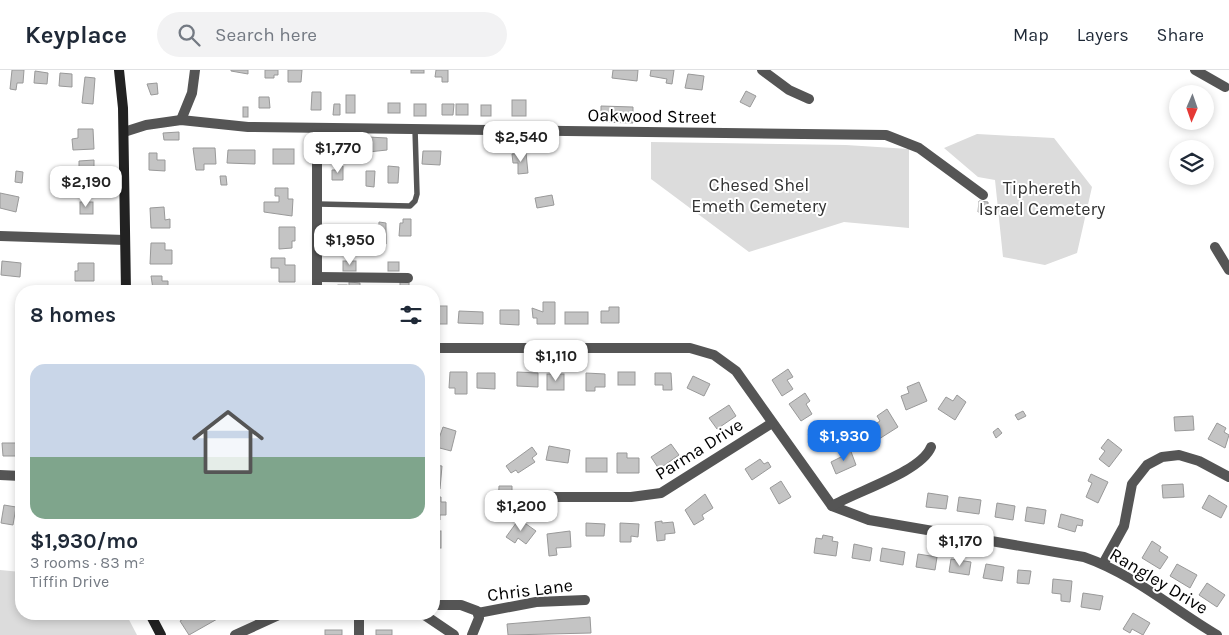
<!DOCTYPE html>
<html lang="en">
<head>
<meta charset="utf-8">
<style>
	:root { --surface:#fff; --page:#f2f2f3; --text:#1f2937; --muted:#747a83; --line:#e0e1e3; --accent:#1a73e8 }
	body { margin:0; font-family:Karla,sans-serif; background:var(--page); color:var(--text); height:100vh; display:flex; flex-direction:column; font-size:19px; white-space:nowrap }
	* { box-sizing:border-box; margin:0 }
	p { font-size:16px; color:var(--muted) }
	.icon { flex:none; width:28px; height:28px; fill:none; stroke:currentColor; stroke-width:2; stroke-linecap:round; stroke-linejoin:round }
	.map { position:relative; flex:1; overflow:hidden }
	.sheet { position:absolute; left:15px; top:215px; width:425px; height:335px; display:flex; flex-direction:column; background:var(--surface); border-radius:20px; box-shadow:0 2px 8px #0003 }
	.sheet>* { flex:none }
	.needle { width:32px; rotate:182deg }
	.fabs { position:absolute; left:1169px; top:15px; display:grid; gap:10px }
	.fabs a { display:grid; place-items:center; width:45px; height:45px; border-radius:50%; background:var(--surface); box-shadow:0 2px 8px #0003; font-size:25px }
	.price { position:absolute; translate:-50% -42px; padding:0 11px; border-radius:10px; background:#fff; color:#222; font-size:16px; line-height:32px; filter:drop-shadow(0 1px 2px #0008) }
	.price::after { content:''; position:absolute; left:50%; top:30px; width:15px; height:11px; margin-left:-8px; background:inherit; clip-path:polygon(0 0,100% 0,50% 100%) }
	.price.active { background:var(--accent); color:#fff }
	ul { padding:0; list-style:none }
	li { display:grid; align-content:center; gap:10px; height:265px; padding:0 15px }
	li span { display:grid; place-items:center; height:155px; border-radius:15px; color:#555 }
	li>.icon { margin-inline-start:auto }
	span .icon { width:90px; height:90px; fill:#fffc; stroke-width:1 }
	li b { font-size:21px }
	h2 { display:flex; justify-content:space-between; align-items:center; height:60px; padding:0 15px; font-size:21px }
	header { display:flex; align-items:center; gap:30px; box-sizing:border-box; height:70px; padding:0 25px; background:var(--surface); border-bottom:1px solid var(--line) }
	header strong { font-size:24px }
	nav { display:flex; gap:28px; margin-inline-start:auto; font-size:18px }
	.search { width:350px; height:45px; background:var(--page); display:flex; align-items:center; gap:12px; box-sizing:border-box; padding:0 18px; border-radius:28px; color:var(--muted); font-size:19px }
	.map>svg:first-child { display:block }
	.green { fill:#dcdcdc }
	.building { fill:#c4c4c4; stroke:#999 }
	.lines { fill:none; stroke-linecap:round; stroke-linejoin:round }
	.lane { stroke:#555; stroke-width:5.5 }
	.street { stroke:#555; stroke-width:10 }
	.secondary { stroke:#222; stroke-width:10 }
	.labels { text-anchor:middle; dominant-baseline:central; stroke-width:4; stroke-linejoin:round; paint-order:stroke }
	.street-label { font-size:18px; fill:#000; stroke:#fff }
	.park-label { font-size:18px; fill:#333; stroke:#fff }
</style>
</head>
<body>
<header>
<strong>Keyplace</strong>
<div class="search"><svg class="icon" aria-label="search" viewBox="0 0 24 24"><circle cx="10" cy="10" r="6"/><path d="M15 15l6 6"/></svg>Search here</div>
<nav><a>Map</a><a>Layers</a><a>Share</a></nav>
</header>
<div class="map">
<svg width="1229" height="565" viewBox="0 0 1229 565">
	<rect width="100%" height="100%" fill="#fff"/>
	<g class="green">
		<path d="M977,64L1054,68L1092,117L1077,183L1045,195L1003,187L995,110L978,107L944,78Z"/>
		<path d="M651,72L846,75L909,79V158L844,152L749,182L651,109Z"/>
		<path d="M0,500L21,502V544H126L137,565H0Z"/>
	</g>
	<g class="building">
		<path d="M12,0H24L23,13H17L16,20L10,19Z"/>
		<path d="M248,0V4L231,1V0Z"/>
		<path d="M265,0H278V5H274V8H265Z"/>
		<path d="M288,0H302L301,12H288Z"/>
		<rect x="411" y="0" width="13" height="3"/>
		<path d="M436,0H448V12H442V7H435Z"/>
		<path d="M613,0H638L637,11L612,8Z"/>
		<path d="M651,0H674L672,14L666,13L667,9L650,6Z"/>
		<path d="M35,1L48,3L47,14L34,13Z"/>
		<path d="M60,3L72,4V17L59,16Z"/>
		<path d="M688,4L704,6L702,20L685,18Z"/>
		<path d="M85,7L95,8L93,34L82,33Z"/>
		<path d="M157,13L158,24L151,25L147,14Z"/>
		<path d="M746,21L756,26L750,37L740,32Z"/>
		<path d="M312,22H321V40H311Z"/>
		<rect x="346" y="25" width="9" height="18"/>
		<path d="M259,27H269L270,38H259Z"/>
		<rect x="512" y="30" width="14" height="16"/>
		<rect x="388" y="33" width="12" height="10"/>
		<path d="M334,34H340V45H333Z"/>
		<rect x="414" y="34" width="12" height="12"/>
		<path d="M442,34H454L453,45H442Z"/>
		<rect x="456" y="34" width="12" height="11"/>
		<rect x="481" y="35" width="10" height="11"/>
		<path d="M601,36L633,37V53L601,52Z"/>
		<rect x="243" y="37" width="5" height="10"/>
		<path d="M78,59H93L94,79L73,80L72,69L78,68Z"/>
		<path d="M179,62V70H164L163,63Z"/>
		<path d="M368,67L387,68V80L368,82Z"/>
		<path d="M193,78H215L216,94H204V100H196Z"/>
		<rect x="273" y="79" width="21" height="15"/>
		<path d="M228,80H255V94L227,93Z"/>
		<path d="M423,81H441L440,95L422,94Z"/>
		<path d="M149,83H157V90H165V101L149,100Z"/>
		<path d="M526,83L528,103L518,104V93H513L512,84Z"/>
		<path d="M94,90V110H75L74,100H79V91Z"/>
		<path d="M338,96H343V110H332V100H338Z"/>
		<path d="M388,96L399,97L398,113H388Z"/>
		<path d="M16,101L23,102L22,113L15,112Z"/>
		<path d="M366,101H375L374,117L366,116Z"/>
		<path d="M220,106H226L227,115H221Z"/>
		<path d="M275,118H288V129H293L292,146L264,142V132H279V126H275Z"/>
		<path d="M0,123L19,127L16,142L0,138Z"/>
		<path d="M552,125L554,135L537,138L535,128Z"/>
		<path d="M979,131L988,132V143L978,142Z"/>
		<rect x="80" y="132" width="13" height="12"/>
		<path d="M164,137L165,150L170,149V158H151L150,138Z"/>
		<path d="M403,149H411V166H399L400,153H403Z"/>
		<path d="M379,152L386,153V174H378Z"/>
		<path d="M327,156H337V171H326Z"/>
		<path d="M353,156H361V168H346V158H352Z"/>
		<path d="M279,157H295V171H292V178L279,179Z"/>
		<path d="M151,173H165V180H172V194H150Z"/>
		<path d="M271,188H285V195H295V212H279V198H271Z"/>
		<path d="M2,191L21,193L20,207L1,205Z"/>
		<rect x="343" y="191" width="13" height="10"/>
		<rect x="388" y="192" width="11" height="9"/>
		<path d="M78,193H94V211H75V201H78Z"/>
		<path d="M151,206H162V211H168V221H151L153,219Z"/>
		<path d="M349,212L360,213V221H365H349Z"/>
		<rect x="400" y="212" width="9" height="6"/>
		<rect x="338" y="215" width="9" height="6"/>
		<path d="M543,232H555V254H537V248H533L532,238L543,242Z"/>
		<rect x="434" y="236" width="13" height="18"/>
		<path d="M609,237H619V253H601V241H609Z"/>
		<path d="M500,240H519V255L500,254Z"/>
		<path d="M459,241L483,242V254L458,253Z"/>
		<rect x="565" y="242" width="23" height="12"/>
		<path d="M788,299L793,307L787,310L793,319L782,326L772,310Z"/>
		<path d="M450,302H467V324H455V318H449Z"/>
		<path d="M517,302L538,303V317L517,316Z"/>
		<rect x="618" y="302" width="17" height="13"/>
		<path d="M477,303H495V319L477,318Z"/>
		<path d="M586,303L605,304V317H595V321H586Z"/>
		<path d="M655,303H671L672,320H663V315H655Z"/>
		<rect x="547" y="304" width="17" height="16"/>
		<path d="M693,306L710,314L704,326L687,318Z"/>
		<path d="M919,312L927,331L906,340L901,326L909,323L907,317Z"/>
		<path d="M805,323L810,331L806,334L812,344L801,351L789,334Z"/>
		<path d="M957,325L966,332L955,350L938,339L946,327L953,331Z"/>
		<path d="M729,335L736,346L717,359L709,348Z"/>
		<path d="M887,339L898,357L879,369L871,357L880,351L877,346Z"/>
		<path d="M1023,341L1026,346L1018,350L1015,345Z"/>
		<path d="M1193,346L1194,360L1175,361L1174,347Z"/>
		<path d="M824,353L831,362L825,366L830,372L819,379L808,364Z"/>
		<path d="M1217,353L1226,358L1224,362L1229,365L1225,378L1208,369Z"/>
		<path d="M443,357L456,361L451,381L436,377Z"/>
		<path d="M998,358L1002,363L996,368L993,362Z"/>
		<path d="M1108,369L1122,380L1109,397L1099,389L1105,381L1101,378Z"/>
		<path d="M2,373H21V386H3Z"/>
		<path d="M671,374L679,385L659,399L651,387Z"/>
		<path d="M549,376L570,380L568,393L546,390Z"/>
		<path d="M532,377L537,384L532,388L535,392L518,403L516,400L511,403L506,396Z"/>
		<path d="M850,379L856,395L836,404L831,392L843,386L842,383Z"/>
		<path d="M617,383H627V388H639V403H617Z"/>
		<rect x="586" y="388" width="21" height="14"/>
		<path d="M760,389L764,394L768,392L771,397L752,410L745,399Z"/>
		<path d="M434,395L442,396L440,419L434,418Z"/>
		<path d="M1091,404L1108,412L1098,433L1086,427L1092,413L1088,411Z"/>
		<path d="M781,411L791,427L779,434L770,418Z"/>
		<path d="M1183,414L1184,427L1163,428L1162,415Z"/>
		<path d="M499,416H512V439L498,438Z"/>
		<path d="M928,423L948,426L946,439L926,437Z"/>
		<path d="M705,424L713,438L702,445L704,449L694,455L685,440Z"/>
		<path d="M1209,425L1227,436L1221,448L1202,438Z"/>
		<path d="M434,427H441V432H446V445H440V450H434Z"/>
		<path d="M959,427L981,430L979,444L957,441Z"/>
		<path d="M997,433L1015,436L1013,450L995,447Z"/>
		<path d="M4,435L16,437L13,455L1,453Z"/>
		<path d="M1027,437L1046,440L1044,454L1025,451Z"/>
		<path d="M1061,444L1083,450L1082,456L1077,455L1075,462L1058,457Z"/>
		<path d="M519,449L536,461L526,474L518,468L515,473L506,467Z"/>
		<path d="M662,451V453L673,452L675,463L665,464V470L657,471L655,452Z"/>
		<path d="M586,453L605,454L604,466H586Z"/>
		<path d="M620,453L639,454L638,467L631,466V472H620Z"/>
		<rect x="434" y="461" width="7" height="17"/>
		<path d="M570,461L571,477L556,478L557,485L549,486L547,464Z"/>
		<path d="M823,465L833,467L832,471L838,472L836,486L814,483L816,468L822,469Z"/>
		<path d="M1152,471L1161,477L1159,481L1168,487L1160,499L1142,488Z"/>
		<path d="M854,474L872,478L870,491L852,488Z"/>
		<path d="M882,478L905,482L903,495L880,491Z"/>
		<path d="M918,484L937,487L935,500L916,497Z"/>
		<path d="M951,489L971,492L969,505L949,502Z"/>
		<path d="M986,494L1004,497L1002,511L983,508Z"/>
		<path d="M1177,494L1197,505L1190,518L1170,506Z"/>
		<path d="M1018,500L1031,501L1029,514L1017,513Z"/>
		<path d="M1053,509L1072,511L1070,532L1061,531V524L1052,523Z"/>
		<path d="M1207,513L1225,525L1217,537L1199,525Z"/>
		<path d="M1083,523L1103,526L1100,540L1081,537Z"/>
		<path d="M1133,543L1150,553L1143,565L1132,559L1130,563L1123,559Z"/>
		<path d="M192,544H226L189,565L180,551Z"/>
		<path d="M590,547L591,563L508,565L507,554Z"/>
		<rect x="325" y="560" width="17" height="5"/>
		<rect x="376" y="560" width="16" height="5"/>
	</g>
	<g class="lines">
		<path class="lane" d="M318,134L410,136L415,131L417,124L415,59"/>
		<g class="street">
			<path d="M762,0L789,20L809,29"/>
			<path d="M1195,0L1225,17"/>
			<path d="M181,50L192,23L195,0"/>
			<path d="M124,62L146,55L181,50L248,57L886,65L919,78L983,125"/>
			<path d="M0,166L125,170"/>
			<path d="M1215,177L1229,200"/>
			<path d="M317,207L408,208"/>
			<path d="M317,221V58"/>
			<path d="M434,278H690L714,285L736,301L832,436L869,450L1084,487C1133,504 1173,539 1217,565"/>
			<path d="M0,405L21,406"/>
			<path d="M550,427H631L661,423L772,353"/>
			<path d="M832,436C857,421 921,402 931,377"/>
			<path d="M1103,494L1124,456L1132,414L1147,395L1162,387L1179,385L1199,391L1229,407"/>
			<path d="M434,535H461L477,541L479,548L472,565"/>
			<path d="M478,543L536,532L585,530"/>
			<path d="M359,544V565"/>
			<path d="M423,544L454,565"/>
			<path d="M235,565L281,544"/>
		</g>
		<g class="secondary">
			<path d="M119,0L123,38L126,221"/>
			<path d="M150,544L161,565"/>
		</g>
	</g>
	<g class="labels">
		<g class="street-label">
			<text transform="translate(652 46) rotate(1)">Oakwood Street</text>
			<text transform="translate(699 379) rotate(-32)">Parma Drive</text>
			<text transform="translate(1159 511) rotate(31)">Rangley Drive</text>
			<text transform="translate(530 520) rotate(-7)">Chris Lane</text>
		</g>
		<g class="park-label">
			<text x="759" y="115">Chesed Shel<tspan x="759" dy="21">Emeth Cemetery</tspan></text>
			<text x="1042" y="118">Tiphereth<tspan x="1042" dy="21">Israel Cemetery</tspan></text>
		</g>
	</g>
</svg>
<div class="fabs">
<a><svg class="needle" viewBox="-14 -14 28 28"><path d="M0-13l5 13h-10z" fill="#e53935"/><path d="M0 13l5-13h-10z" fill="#747a83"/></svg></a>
<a><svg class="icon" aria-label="layers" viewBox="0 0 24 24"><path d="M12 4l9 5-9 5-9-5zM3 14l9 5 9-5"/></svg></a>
</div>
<b class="price" style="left:521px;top:93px">$2,540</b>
<b class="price" style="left:338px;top:104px">$1,770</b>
<b class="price" style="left:86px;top:138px">$2,190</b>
<b class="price" style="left:350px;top:196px">$1,950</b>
<b class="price" style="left:556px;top:312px">$1,110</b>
<b class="price active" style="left:844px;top:392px">$1,930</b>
<b class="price" style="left:521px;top:462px">$1,200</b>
<b class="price" style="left:960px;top:497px">$1,170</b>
<section class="sheet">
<h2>8 homes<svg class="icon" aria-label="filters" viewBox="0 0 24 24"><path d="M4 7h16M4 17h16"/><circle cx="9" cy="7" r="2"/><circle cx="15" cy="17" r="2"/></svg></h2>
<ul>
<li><span style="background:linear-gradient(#c9d6e8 60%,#7fa58c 0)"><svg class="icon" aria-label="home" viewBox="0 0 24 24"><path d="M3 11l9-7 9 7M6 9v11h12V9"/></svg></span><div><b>$1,930/mo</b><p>3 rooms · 83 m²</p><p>Tiffin Drive</p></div></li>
</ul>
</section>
</div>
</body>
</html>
